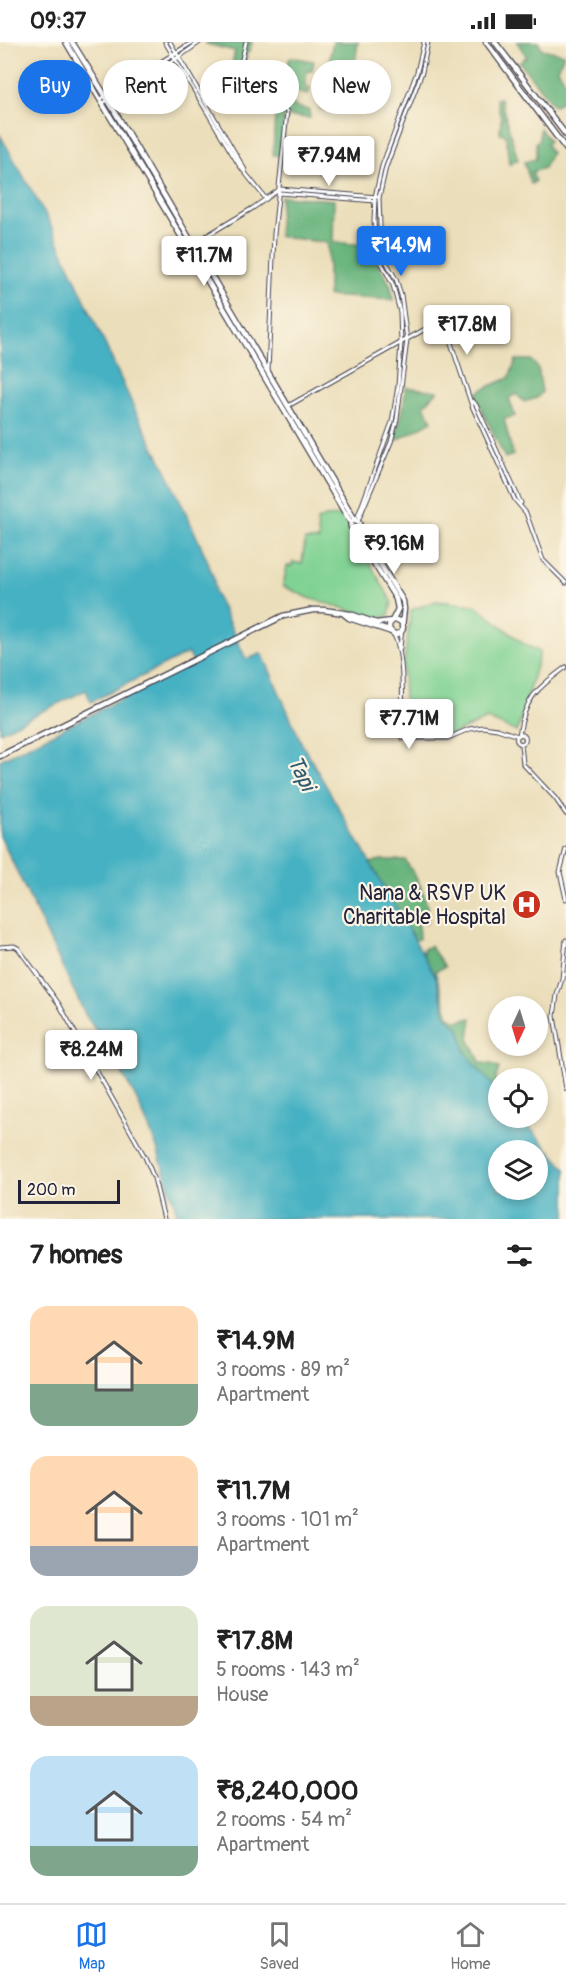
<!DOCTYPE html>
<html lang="en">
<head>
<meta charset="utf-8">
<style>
	:root { --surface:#fff; --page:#f2f2f2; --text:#222; --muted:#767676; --line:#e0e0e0; --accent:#1a73e8 }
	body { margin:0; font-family:Pangolin,sans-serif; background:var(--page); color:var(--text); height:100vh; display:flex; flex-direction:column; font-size:22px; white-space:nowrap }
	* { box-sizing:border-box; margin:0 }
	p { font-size:20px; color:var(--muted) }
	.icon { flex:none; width:33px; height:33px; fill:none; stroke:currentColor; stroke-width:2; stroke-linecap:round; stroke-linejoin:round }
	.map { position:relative; height:1177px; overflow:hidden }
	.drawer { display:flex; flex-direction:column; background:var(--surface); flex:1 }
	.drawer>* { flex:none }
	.hud { position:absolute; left:18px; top:18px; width:531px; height:54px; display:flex; gap:12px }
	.needle { width:39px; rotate:184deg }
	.tools { position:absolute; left:488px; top:954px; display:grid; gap:12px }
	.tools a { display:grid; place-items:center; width:60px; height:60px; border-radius:50%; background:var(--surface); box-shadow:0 3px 9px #0003; font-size:30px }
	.scale { position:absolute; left:18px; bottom:15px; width:102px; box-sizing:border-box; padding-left:6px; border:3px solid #22223b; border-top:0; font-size:16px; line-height:21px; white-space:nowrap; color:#22223b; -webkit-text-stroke:4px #fcf5e5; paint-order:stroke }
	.price { position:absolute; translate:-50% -51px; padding:0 14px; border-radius:6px; background:#fff; color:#222; font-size:20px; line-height:39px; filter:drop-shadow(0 2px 3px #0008) }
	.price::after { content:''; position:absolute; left:50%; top:36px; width:18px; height:14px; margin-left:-9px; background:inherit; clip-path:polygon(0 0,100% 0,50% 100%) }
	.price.selected { background:var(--accent); color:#fff }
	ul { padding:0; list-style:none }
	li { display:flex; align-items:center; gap:18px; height:150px; padding:0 30px }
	li span { display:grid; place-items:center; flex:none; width:168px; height:120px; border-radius:18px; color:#555 }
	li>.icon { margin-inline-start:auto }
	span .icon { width:72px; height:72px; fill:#fffc; stroke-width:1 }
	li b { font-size:26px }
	h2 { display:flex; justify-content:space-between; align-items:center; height:72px; padding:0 30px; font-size:26px }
	.tag { padding:0 21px; border-radius:27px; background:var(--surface); box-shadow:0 3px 9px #0003; font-size:21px; line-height:54px }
	.tag.selected { background:var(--accent); color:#fff }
	.status { display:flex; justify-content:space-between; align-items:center; height:42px; padding:0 30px; background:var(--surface); direction:ltr }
	.status svg { height:16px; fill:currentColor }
	.menu { display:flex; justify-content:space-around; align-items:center; height:84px; border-top:2px solid var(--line); background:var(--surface); font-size:16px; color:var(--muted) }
	.menu a { display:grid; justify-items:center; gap:3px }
	.menu .selected { color:var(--accent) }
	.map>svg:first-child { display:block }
	.green { fill:#7fd293; stroke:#507a67; stroke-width:1.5 }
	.forest { fill:#67b47d; stroke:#446b5c; stroke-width:1.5 }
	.water { fill:#44b1c2; stroke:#336a7e; stroke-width:1.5; fill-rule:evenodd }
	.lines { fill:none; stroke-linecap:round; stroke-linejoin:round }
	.minor-casing { stroke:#403e4e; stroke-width:5 }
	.major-casing { stroke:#403e4e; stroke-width:7 }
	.minor { stroke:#fff; stroke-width:3 }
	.major { stroke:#fff; stroke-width:4.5 }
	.labels { text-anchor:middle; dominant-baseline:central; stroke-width:4.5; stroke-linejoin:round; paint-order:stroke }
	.poi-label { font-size:21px; fill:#22223b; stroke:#fcf5e5; text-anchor:end }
	.water-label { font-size:22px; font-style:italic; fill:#305b71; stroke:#fcf5e5 }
</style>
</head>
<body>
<div class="status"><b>09:37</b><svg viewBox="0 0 49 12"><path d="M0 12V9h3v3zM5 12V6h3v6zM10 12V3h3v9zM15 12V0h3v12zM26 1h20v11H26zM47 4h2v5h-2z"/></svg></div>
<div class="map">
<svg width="566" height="1177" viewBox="0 0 566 1177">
	<rect width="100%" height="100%" fill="#fcf5e5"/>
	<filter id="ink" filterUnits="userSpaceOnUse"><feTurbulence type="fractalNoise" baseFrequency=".0167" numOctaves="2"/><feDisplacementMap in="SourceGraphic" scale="12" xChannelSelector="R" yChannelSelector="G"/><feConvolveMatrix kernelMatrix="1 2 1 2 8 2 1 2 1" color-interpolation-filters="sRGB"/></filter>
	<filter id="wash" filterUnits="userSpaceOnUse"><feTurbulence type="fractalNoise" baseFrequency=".008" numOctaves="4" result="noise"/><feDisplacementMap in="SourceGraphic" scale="24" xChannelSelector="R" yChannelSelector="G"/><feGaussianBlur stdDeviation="1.35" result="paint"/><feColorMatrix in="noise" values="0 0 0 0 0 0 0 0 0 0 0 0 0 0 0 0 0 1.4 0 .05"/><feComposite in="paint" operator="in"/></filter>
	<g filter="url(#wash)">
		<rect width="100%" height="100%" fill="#ebdeba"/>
		<g class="green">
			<path d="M343,474L392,560L389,573L379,577L309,556L283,544L287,524H292L293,520L302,522L305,498H319L317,479L325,475Z"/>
			<path d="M436,559L475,563L524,602L540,610L517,690L487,677L448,694L405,693L403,628L411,568Z"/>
		</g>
		<g class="forest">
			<path d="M206,0H252L249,10L246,11L247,15L244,22L238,24L232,22L235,9L206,2Z"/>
			<path d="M333,0H358L355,22L370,25L367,40H335L328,69L319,67Z"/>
			<path d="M517,0H538L542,7L564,12L558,27L566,41V56L554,64L519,20L527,15Z"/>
			<path d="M290,15L314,19L312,29H307L305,44L310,46L308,53L284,47V39H292L293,31L286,29Z"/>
			<path d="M237,33L251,52L278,59L283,58V56L292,57L293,64L309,68L310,76L284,74L282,104L288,105V114L273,113L275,69L246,58L238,40L213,56L211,50Z"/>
			<path d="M500,56L518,118L512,119V122H509L506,93L500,91L501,75L496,57Z"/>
			<path d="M540,86L549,99L546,102L551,111L544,126L532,130L535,140L531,142L524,120L536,117V100L539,98Z"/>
			<path d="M281,154L334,158L333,200L373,204L374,214L391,244L393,258L328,254V201L278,194Z"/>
			<path d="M516,318H531L538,326L542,350L537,356L524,360L516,352L509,356L515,374L504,377L513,413L505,416L475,353L481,348L509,336Z"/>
			<path d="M406,345L438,349L424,363L432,379L394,400L403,368Z"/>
			<path d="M381,818H405C418,838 430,856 427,880L418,881L419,897L411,899L367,822Z"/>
			<path d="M430,904L445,925L435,929L449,974L456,979L472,976L469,997L481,1021L491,1022L499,1026L496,1036L498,1048L492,1046L437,975L426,934L423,907Z"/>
		</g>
		<path class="water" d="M0,93L48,177L136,370L168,432L206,515L214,537L215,551L245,615L248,617L260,612L263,613L302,702L436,935L446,974L460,987L465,1009L474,1022L498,1049V1076H521L566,1127V1177H179L155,1100L137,1058L110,1009L86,974L0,794V718L194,621L188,611L91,660L86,648L0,690ZM498,1108H537V1148H498Z"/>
	</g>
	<g filter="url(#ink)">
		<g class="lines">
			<defs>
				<g id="minor">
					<path d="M165,0L239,123L266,157"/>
					<path d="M170,0L245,128"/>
					<path d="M246,0L239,30C247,52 262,50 280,58L287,70L274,192L268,329"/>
					<path d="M101,57L193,0"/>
					<path d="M103,61L179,15L200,0"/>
					<path d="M280,151L375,159"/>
					<path d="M193,202L253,166L280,147L377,155"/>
					<path d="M473,359L476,363L521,461"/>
					<path d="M288,364L443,277L472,364L515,458L526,471L543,518L566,541"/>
					<path d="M358,474L392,380L398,344L401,301L400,270L393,243L377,212L374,180L375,155L382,124L417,30L424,0"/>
					<path d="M358,479L391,400L397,377L407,298L401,253L396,237L381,211L379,156L386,125L422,30L428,0"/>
					<path d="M392,590C406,608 402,671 402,696H448L469,687L483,685L497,687L518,694"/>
					<path d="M400,606L402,586"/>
					<circle cx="521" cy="697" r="4.5"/>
					<path d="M519,693C525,655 537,647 566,625"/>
					<path d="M521,702L523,722L555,756L566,772"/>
					<path d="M566,807L560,830L566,857"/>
					<path d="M566,898L562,937L557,953L554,974L566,1047"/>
					<path d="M0,905L14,904L18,906L59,962L145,1115L154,1136L164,1177"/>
				</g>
				<g id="major">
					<path d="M66,0L351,481"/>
					<path d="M72,0L108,58L355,478"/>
					<path d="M486,0L566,107"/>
					<path d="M495,0L566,93"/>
					<circle cx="355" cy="483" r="4.5"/>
					<path d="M358,485L403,559L404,567L402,585"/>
					<path d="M344,572L349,576L392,590"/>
					<circle cx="396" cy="585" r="7"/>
					<path d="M0,714L283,574L313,568H324L350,572L376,581L392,579L398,567L396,557L353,487"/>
				</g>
			</defs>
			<use href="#minor" class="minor-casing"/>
			<use href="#major" class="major-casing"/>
			<use href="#minor" class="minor"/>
			<use href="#major" class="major"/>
		</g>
	</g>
	<defs>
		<symbol id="hospital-disc" viewBox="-11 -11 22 22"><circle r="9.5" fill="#c8321e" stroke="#fcf5e5"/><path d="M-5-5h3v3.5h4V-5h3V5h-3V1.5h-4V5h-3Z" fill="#fff"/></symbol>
	</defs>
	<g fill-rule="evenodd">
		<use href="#hospital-disc" x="510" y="846" width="33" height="33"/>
	</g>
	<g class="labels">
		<g class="poi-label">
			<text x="506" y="851">Nana &amp; RSVP UK<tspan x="506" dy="24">Charitable Hospital</tspan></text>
		</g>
		<g class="water-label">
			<text transform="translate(301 731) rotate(64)">Tapi</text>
		</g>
	</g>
</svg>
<div class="tools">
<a><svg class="needle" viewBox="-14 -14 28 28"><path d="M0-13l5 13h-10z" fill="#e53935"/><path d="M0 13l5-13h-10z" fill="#767676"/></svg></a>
<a><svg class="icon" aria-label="locate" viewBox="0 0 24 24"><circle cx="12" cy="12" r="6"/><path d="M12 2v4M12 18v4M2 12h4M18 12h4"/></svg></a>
<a><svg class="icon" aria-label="layers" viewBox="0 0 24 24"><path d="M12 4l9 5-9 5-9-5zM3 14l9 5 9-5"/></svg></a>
</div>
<div class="scale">200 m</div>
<b class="price" style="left:329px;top:145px">₹7.94M</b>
<b class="price selected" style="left:401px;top:235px">₹14.9M</b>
<b class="price" style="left:204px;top:245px">₹11.7M</b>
<b class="price" style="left:467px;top:314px">₹17.8M</b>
<b class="price" style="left:394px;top:533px">₹9.16M</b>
<b class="price" style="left:409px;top:708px">₹7.71M</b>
<b class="price" style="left:91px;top:1039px">₹8.24M</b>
<div class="hud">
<a class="tag selected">Buy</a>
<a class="tag">Rent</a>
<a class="tag">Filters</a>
<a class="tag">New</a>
</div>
</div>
<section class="drawer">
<h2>7 homes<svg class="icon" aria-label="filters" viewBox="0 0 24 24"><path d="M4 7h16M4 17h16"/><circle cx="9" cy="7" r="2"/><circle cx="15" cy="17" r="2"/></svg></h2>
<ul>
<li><span style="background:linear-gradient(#ffd9b3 65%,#7fa58c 0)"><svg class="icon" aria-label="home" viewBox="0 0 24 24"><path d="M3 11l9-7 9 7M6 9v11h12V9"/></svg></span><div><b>₹14.9M</b><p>3 rooms · 89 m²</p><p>Apartment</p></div></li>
<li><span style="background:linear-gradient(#ffd9b3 75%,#9aa5b1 0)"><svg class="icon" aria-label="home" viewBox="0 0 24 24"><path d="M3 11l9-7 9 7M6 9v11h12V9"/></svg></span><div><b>₹11.7M</b><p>3 rooms · 101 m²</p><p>Apartment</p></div></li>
<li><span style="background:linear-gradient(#dfe7d0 75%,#b9a48a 0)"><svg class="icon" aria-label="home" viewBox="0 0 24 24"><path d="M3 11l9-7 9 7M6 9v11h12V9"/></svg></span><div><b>₹17.8M</b><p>5 rooms · 143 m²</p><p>House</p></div></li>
<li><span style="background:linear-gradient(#bfe0f5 75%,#7fa58c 0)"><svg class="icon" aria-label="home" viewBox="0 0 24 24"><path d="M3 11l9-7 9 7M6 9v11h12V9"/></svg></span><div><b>₹8,240,000</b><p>2 rooms · 54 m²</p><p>Apartment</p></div></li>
</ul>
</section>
<nav class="menu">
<a class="selected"><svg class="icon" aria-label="map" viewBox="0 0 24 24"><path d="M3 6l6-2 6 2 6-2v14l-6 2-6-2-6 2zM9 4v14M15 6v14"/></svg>Map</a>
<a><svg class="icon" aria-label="saved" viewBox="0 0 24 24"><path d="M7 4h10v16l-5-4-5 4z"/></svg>Saved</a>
<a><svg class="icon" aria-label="home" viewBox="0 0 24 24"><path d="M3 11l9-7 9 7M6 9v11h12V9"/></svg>Home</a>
</nav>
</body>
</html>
